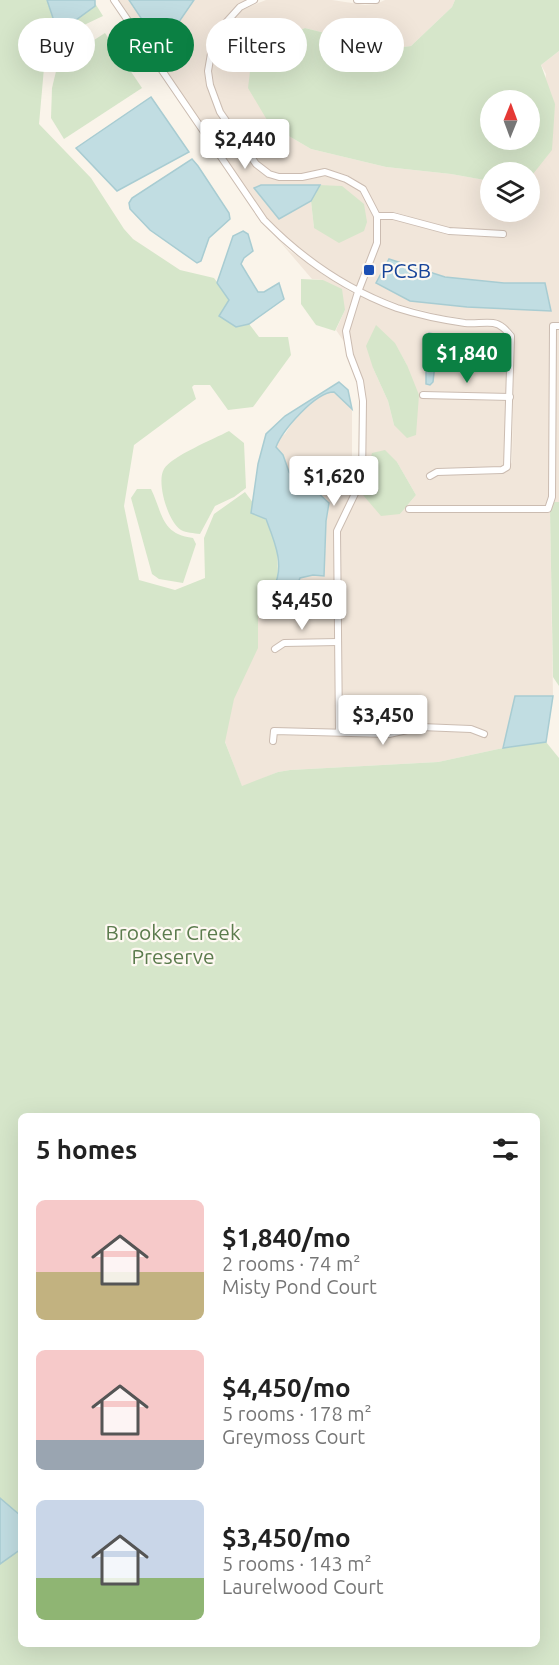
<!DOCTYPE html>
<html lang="en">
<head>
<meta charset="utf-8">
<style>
	:root { --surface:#fff; --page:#f6f6f6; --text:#222; --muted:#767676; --accent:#0b8043 }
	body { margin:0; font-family:Ubuntu,sans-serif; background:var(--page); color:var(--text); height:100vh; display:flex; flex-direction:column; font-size:22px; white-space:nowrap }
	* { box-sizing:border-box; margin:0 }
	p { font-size:20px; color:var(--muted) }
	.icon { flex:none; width:33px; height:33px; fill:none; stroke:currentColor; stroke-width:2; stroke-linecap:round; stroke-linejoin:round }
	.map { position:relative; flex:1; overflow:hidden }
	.details { position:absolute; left:18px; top:1113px; width:522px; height:534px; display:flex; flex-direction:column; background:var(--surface); border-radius:9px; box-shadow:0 6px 24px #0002 }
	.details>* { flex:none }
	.top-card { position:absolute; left:18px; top:18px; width:524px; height:54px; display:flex; gap:12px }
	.needle { width:39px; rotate:1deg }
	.controls { position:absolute; left:480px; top:90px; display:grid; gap:12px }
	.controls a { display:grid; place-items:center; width:60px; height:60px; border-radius:50%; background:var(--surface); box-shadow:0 6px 24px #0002; font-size:30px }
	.price { position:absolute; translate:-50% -51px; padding:0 14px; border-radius:6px; background:#fff; color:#222; font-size:20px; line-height:39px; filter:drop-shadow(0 2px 3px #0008) }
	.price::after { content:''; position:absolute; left:50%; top:36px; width:18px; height:14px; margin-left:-9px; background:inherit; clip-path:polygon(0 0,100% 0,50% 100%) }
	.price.on { background:var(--accent); color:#fff }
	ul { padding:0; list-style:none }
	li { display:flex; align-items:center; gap:18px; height:150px; padding:0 18px }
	li span { display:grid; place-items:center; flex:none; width:168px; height:120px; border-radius:9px; color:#555 }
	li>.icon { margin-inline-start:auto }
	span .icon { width:72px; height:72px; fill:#fffc; stroke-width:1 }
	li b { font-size:26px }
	h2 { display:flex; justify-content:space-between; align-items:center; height:72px; padding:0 18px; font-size:26px }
	.chip { padding:0 21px; border-radius:27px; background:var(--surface); box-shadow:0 6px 24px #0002; font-size:21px; line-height:54px }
	.chip.on { background:var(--accent); color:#fff }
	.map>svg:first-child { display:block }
	.residential { fill:#f1e6da; fill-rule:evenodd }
	.green { fill:#d6e6ca; fill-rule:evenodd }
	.water { fill:#c1dde2; stroke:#a8ccd2; stroke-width:1.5 }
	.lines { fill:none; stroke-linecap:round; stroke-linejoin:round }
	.minor-casing { stroke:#cbbcb1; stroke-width:8 }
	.minor { stroke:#fff; stroke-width:6 }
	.transit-dot { fill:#1a4fb4; stroke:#fdf8f1; stroke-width:2 }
	.labels { text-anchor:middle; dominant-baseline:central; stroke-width:4.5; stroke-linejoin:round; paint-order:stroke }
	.transit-label { font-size:21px; fill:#164399; stroke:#fdf8f1; text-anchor:start }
	.park-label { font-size:21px; fill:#5b7b4d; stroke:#fdf8f1 }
</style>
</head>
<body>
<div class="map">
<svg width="559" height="1665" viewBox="0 0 559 1665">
	<rect width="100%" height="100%" fill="#faf4ea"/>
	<g class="residential">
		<path d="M117,0H129L161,48L194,0H247L238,4L219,25L210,41L205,70L207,85L218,114L253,166L269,177L279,180L301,181L325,176L345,182L361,192L374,217V242L357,287L329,270L293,244L266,218ZM261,185L342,186L314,228L311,201L279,219Z"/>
		<path d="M266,0H332L365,5L376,4L385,0H455L452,7L411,46L389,49L305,28L274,40L252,55L270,125L311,149L386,167L451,174L490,181V212H530V175L533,174L546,74L541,65L559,51V323H550L549,496L546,506H407L416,495L397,462L400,514L406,506L407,513H543L550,511L553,696H515L503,748L438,762L290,770L278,772L242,787L221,731L234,656L273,588L299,578L313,575L324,576L326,521L329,503L315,490L298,481L289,472L283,455L276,448L280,437L285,434L296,417L318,398L330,392H334L343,399L352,409V457L357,466L359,462V478L334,530L335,638L284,640L271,648L274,654L284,647L335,645L336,729L274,728L271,731L270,744L276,745L277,735L389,737L421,731L471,732L485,738L488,732L471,725L421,724L389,730L342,729L340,531L365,479L366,400L363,380L353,354L349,331L360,296L399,312L439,322L467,326L493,327L502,330L508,337L507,394L420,391V398L506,401L505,465L501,467L437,468L426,475L429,481L438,475L502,474L508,470L512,462L514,333L505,324L494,320L467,319L440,315L401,305L362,290L380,245V219H393L449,235L506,238V231L450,228L394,212H379L366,188L347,175L326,169L301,174L279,173L271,171L258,161L223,110L213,84L211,71L216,43L224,30L241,10ZM389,259L445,277L504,283H545L410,301L376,283ZM376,326L395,344L407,365L394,425L388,401L373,368ZM429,333L470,341L496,342V356L435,355L433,382Z"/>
		<path d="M276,237L289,250L325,276L354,294L343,330L345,343L336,330L345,310L323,280L312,279Z"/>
		<path d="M556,330H559V502H554Z"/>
	</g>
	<g class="green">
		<path d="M0,0H93L103,16L65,34L44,68L39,124L91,178L124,229L133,239L180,270L214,278L259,337H288L291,355L253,407L228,410L210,385H194L192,387L196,399L134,445L124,506L139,580L175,590L205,578L204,538L214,514L245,492L277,535L278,580L258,614V648L234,699L225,742L242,786L278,772L290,770L438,762L503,748L546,742L559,758V1665H0V1564L5,1561L21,1540V1644H537V1116H21V1519L20,1516L0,1498Z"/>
		<path d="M455,0H559V51L541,65L555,104L552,150L533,174L490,172V181L451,174L386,167L311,149L270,125L248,88L252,55L274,40L305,28L389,49L411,46L452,7ZM490,100H530V140H490Z"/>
		<path d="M105,33L142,88L64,139L51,118L52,88L58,63Z"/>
		<path d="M320,185L342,186L364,204L367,222L364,231L339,243L314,228L311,201Z"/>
		<path d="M301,279L323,280L342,289L345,310L335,331L316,325L301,304Z"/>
		<path d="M376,325L395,343L407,365L419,395L416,435L407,438L394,425L388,401L373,368L366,346Z"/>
		<path d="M229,431L244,443L246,488L234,497L215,506L200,534C194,533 186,533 181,530C168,522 156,482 164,469C172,456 214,439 229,431Z"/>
		<path d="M385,450L397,462L416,495L400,514L381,516L363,495L372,453Z"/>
		<path d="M137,489H151C163,514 161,534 193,538L196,544L183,583L159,579L152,574L131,498Z"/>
		<path d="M554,502H559V686L553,677L550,511Z"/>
	</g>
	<g class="water">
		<path d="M47,0H95V6L58,33Z"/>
		<path d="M129,0H194L161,48Z"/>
		<path d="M151,97L189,152L117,191L76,148Z"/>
		<path d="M192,159L198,166L229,213L230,219L209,238L201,261L197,263L150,230L130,209L129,203L132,198Z"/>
		<path d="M261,185H320L311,201L279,219L254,188Z"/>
		<path d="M243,231L248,234L253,251L244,258L241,264L258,292H264L279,283L284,299L249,324L236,327L219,316L229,300L217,283L233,236Z"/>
		<path d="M389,259L445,277L504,283H545L551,311L467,307L410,301L376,283Z"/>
		<path d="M429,333L469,341L496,342L499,346L500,352L496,356L436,355L433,382L430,385L426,384V338Z"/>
		<path d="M339,382L348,390L352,409L334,392C315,392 282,431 276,447L283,455L289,472L298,481L315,490L329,503L326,521L324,576L313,575L300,578L293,597H276L273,588C286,567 274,540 266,519L251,513L258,464L266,434L285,416Z"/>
		<path d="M515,696H553L546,742L503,748Z"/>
		<path d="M0,1498L21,1516V1549L0,1564Z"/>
	</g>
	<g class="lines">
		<defs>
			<g id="minor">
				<path d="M114,0L264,220C303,260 345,289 397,308C419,315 443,320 465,323C474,324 484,322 493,323C501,324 506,330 511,336L507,467L502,470L437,472L430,476"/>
				<path d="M254,0L240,7L221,28L213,42L208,71L210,85L220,112L256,164L269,174L279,177H302L325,172L346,179L363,189L377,216V243L358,292L346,331L350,355L360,381L363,401L362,479L337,531L339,732"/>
				<path d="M357,0H376"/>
				<path d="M377,216H393L449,231L503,234"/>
				<path d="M423,395L510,397"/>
				<path d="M409,509H548L552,497L553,326H559"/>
				<path d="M275,649L284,643L338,642"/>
				<path d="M273,741L274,731L389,734L421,727L471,729L484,734"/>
			</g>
		</defs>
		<use href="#minor" class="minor-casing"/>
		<use href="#minor" class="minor"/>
	</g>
	<rect class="transit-dot" x="363" y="264" width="12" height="12" rx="3"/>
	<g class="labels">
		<g class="transit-label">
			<text x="381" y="270">PCSB</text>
		</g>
		<g class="park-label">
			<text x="173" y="932">Brooker Creek<tspan x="173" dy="24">Preserve</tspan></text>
		</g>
	</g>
</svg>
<div class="controls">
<a><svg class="needle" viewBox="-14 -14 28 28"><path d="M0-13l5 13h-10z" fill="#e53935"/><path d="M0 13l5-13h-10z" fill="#767676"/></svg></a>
<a><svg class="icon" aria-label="layers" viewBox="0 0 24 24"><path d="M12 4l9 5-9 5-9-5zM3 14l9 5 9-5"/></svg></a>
</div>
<b class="price" style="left:245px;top:170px">$2,440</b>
<b class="price on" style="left:467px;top:384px">$1,840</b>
<b class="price" style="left:334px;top:507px">$1,620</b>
<b class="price" style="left:302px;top:631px">$4,450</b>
<b class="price" style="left:383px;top:746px">$3,450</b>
<div class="top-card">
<a class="chip">Buy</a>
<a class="chip on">Rent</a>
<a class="chip">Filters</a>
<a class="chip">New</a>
</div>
<section class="details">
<h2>5 homes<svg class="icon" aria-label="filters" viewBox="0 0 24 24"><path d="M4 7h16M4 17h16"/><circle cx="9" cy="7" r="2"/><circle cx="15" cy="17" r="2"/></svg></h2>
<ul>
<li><span style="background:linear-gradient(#f6c9c9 60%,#c2b280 0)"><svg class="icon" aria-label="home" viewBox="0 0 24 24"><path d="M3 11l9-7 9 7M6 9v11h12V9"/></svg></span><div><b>$1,840/mo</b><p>2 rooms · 74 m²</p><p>Misty Pond Court</p></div></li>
<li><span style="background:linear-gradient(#f6c9c9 75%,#9aa5b1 0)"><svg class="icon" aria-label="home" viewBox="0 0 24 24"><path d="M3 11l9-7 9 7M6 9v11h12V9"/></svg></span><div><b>$4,450/mo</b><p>5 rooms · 178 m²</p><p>Greymoss Court</p></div></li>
<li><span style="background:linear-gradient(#c9d6e8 65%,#8fb573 0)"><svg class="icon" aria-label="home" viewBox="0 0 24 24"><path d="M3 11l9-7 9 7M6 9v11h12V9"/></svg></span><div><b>$3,450/mo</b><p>5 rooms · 143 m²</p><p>Laurelwood Court</p></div></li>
</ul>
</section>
</div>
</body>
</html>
